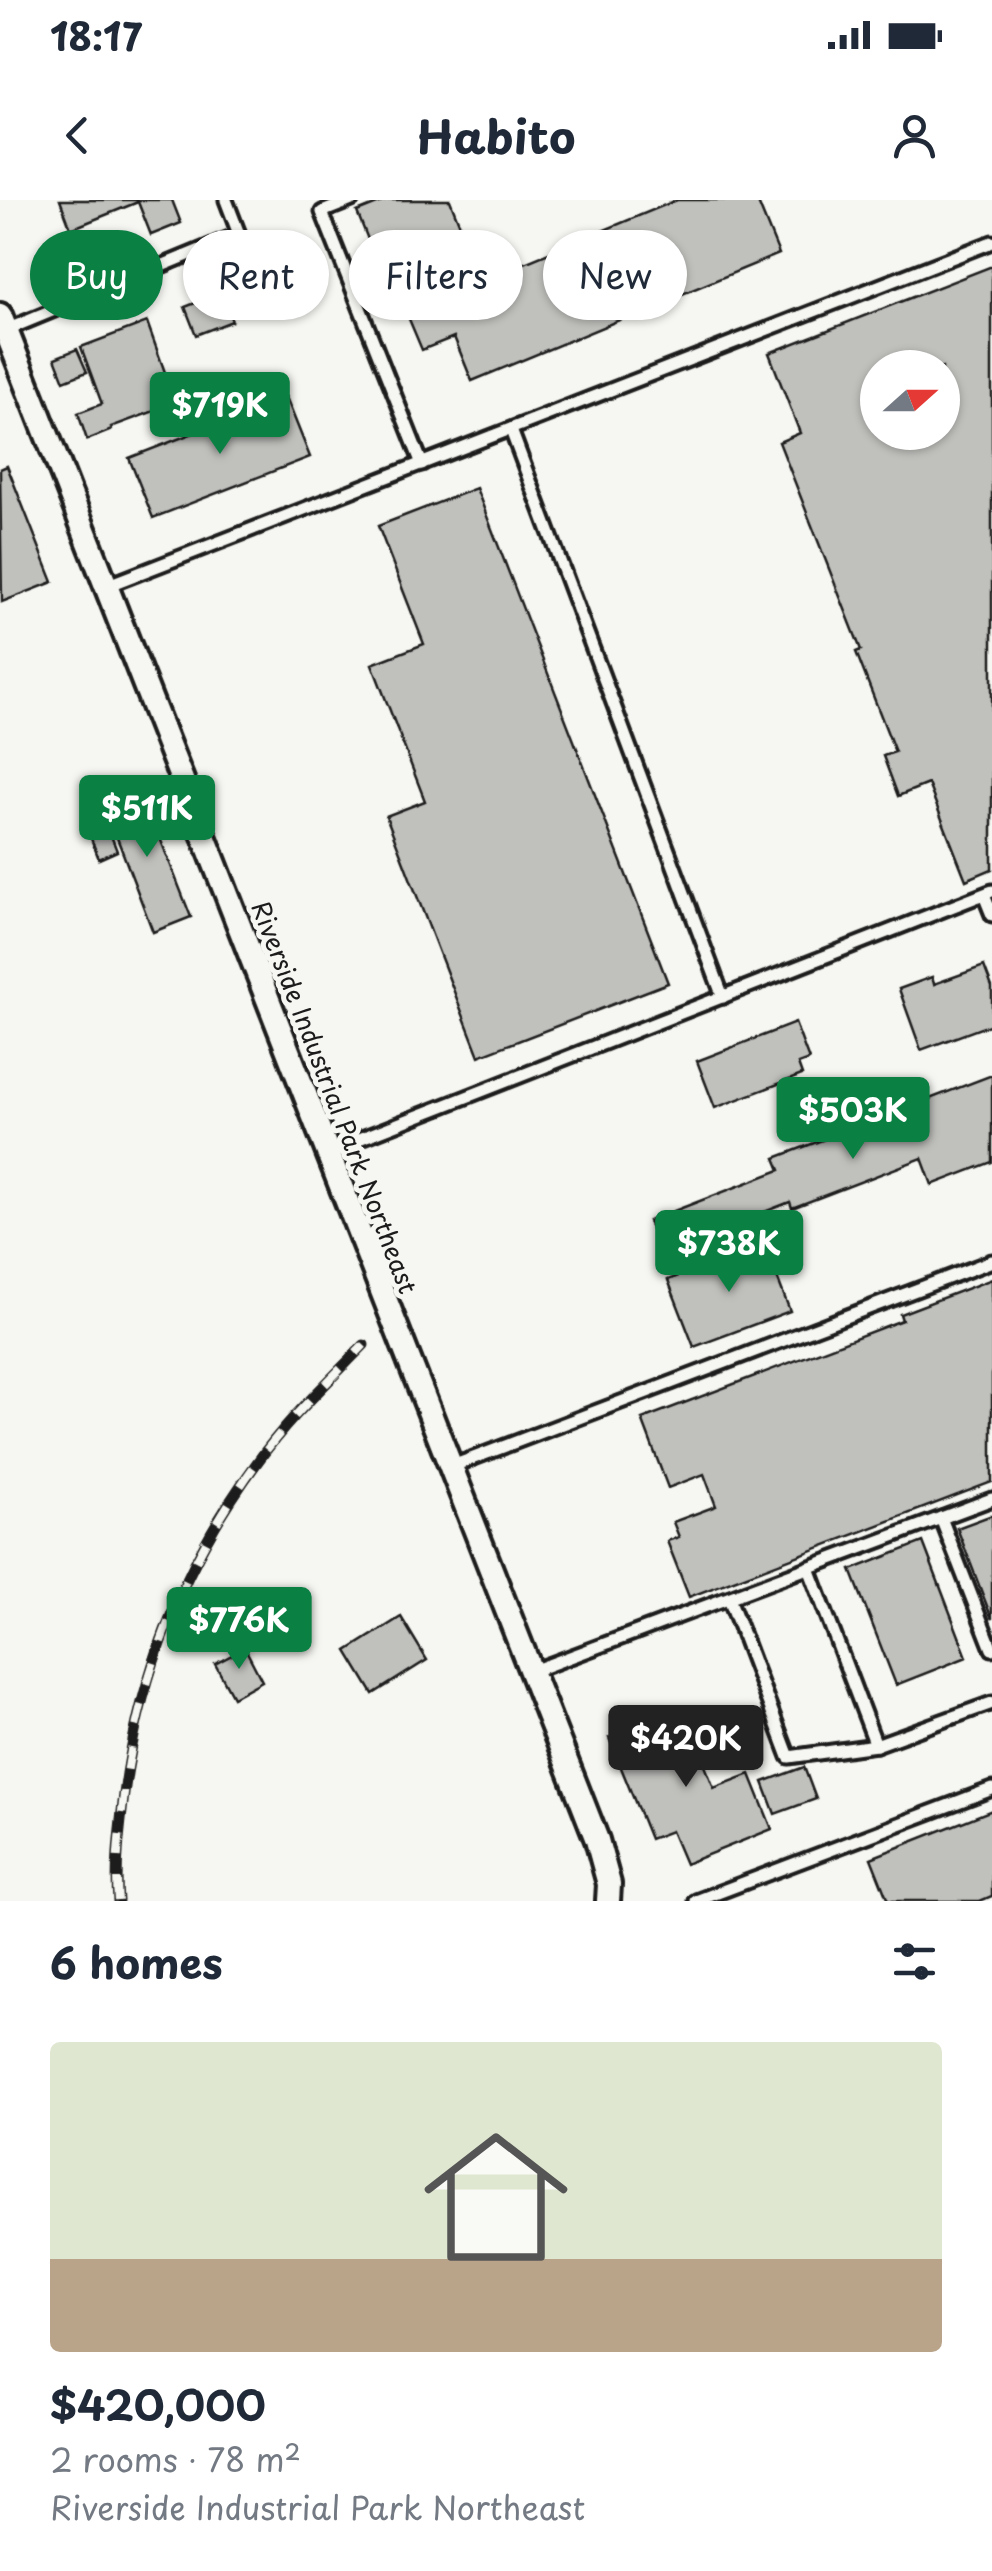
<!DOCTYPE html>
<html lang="en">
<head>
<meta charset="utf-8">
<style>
	:root { --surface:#fff; --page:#f2f2f3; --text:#1f2937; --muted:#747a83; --line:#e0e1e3; --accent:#0b8043 }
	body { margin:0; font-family:"Playpen Sans",sans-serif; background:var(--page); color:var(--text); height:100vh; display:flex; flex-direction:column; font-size:38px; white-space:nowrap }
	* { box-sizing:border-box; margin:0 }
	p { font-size:32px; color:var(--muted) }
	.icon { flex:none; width:55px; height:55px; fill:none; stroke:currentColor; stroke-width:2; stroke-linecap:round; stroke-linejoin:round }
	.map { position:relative; height:1701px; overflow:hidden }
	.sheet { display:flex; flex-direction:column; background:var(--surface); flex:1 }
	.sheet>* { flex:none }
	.guide { position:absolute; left:30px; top:30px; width:932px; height:90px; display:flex; gap:20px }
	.needle { width:65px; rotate:69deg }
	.tools { position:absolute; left:860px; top:150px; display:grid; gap:20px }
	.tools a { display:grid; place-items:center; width:100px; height:100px; border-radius:50%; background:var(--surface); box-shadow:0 2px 8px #0004; font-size:50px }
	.price { position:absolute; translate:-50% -85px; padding:0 22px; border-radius:10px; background:var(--accent); color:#fff; font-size:32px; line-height:65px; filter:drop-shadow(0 2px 5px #0008) }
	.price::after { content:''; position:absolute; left:50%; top:60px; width:30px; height:22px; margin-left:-15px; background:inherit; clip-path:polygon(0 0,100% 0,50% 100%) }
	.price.on { background:#222; color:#fff }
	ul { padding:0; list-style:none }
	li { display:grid; align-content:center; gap:20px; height:530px; padding:0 50px }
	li+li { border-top:2px solid var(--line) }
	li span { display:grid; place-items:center; height:310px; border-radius:10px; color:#555 }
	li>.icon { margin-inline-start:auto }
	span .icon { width:180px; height:180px; fill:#fffc; stroke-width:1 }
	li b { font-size:42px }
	h2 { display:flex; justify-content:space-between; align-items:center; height:120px; padding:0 50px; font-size:42px }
	.tag { padding:0 35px; border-radius:45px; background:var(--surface); box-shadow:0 2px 8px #0004; font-size:35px; line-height:90px }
	.tag.on { background:var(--accent); color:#fff }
	.status { display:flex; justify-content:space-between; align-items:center; height:70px; padding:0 50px; background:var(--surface); direction:ltr }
	.status svg { height:28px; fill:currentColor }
	header { display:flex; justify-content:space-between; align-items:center; height:130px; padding:0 50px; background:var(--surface); font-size:45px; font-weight:700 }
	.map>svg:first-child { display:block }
	.building { fill:#c0c0bd; stroke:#1c1c1c; stroke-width:2.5; fill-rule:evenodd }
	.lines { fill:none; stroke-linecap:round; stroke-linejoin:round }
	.lane-casing { stroke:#1c1c1c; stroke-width:19 }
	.street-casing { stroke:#1c1c1c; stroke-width:30 }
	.lane { stroke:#f6f6f2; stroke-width:11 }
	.street { stroke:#f6f6f2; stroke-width:22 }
	.rail-casing { stroke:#1c1c1c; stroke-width:11 }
	.rail { stroke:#f6f6f2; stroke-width:8; stroke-dasharray:22; stroke-linecap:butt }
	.labels { text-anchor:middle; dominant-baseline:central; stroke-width:10; stroke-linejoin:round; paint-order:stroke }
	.street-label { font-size:25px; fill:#1c1c1c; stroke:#f6f6f2 }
</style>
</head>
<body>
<div class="status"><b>18:17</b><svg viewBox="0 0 49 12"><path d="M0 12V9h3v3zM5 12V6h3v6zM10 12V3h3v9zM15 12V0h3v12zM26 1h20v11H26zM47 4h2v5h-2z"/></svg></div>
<header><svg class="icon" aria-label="back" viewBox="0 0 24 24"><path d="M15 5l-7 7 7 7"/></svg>Habito<svg class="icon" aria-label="person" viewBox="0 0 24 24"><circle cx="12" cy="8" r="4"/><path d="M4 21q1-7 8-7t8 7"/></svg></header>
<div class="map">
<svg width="992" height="1701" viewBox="0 0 992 1701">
	<rect width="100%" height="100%" fill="#f6f6f2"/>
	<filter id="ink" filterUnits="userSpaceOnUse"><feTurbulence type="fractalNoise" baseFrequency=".01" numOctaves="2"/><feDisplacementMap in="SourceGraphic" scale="20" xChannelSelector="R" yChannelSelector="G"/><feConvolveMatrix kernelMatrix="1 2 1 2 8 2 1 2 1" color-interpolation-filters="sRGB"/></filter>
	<g filter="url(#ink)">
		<g class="building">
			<path d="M60,0H172L181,23L151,35L138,2L71,29Z"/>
			<path d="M387,0H450L469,48L385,82L357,12Z"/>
			<path d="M677,0H757L779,54L472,181L454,137L422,150L406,112Z"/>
			<path d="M992,66V669L966,680L928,584L898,596L883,556L895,552L856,452L861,450L779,242L800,233L769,153ZM878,168H942V232H878Z"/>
			<path d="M221,93L232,121L196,135L185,107Z"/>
			<path d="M147,122L176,203L111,227L112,230L87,240L78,213L102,204L81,147Z"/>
			<path d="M77,149L87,172L64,181L55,158Z"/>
			<path d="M286,197L310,257L153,318L129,258Z"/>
			<path d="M7,266L53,382L2,402L0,269Z"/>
			<path d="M476,288L668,783L479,856L386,616L425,601L372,464L424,444L378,326Z"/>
			<path d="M140,587L191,717L153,732L103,601Z"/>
			<path d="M108,628L117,651L99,659L90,636Z"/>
			<path d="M984,766L992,787V824L921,850L899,789L932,777L934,784Z"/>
			<path d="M795,823L809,860L798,864L802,875L715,908L697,861Z"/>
			<path d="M992,875V962L932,985L922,958L792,1008L790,1002L660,1052L648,1021L780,970L775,958Z"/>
			<path d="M764,1043L790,1111L694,1147L668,1080Z"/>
			<path d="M992,1079V1282L689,1397L667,1341L679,1337L673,1322L716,1306L704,1274L668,1288L642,1219L902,1120L900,1114Z"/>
			<path d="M992,1315V1419L957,1328Z"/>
			<path d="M923,1342L967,1457L896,1485L851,1370Z"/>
			<path d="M401,1417L427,1460L373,1494L347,1451Z"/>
			<path d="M245,1448L262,1481L233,1497L215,1464Z"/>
			<path d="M682,1508L714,1588L750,1574L772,1629L685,1664L671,1631L650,1639L609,1538Z"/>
			<path d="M804,1567L816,1599L775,1614L763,1582Z"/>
			<path d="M992,1610V1696L980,1701H888L871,1658Z"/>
		</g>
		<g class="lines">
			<defs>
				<g id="lane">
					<path d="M352,0L322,12L422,264"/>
					<path d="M6,130L239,34L226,0"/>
					<path d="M511,230L723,797"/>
					<path d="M106,386L992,42"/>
					<path d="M984,695L992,715"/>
					<path d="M326,952L992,691"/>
					<path d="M450,1267L992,1061"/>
					<path d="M941,1318L992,1449"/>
					<path d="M809,1368L876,1545"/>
					<path d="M729,1398L789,1557L876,1545L992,1503"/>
					<path d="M530,1472L992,1299"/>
					<path d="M696,1701L992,1589"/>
				</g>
				<path id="street" d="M0,115L597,1640L609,1684L608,1701"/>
			</defs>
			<use href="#lane" class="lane-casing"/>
			<use href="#street" class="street-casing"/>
			<use href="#lane" class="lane"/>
			<use href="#street" class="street"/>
			<defs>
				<path id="rail" d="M118,1701C115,1666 120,1629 124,1594C140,1473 184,1362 256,1264C287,1220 327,1183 364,1145"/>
			</defs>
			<use href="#rail" class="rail-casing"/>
			<use href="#rail" class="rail"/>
		</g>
	</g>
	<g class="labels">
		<g class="street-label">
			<text transform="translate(335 897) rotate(69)">Riverside Industrial Park Northeast</text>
		</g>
	</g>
</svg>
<div class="tools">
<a><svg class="needle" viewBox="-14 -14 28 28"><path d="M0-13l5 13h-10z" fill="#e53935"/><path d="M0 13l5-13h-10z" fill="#747a83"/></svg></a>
</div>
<b class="price" style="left:220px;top:257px">$719K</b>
<b class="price" style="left:147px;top:660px">$511K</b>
<b class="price" style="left:853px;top:962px">$503K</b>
<b class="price" style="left:729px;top:1095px">$738K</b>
<b class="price" style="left:239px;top:1472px">$776K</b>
<b class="price on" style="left:686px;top:1590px">$420K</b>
<div class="guide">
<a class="tag on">Buy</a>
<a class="tag">Rent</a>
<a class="tag">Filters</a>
<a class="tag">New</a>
</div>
</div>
<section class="sheet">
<h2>6 homes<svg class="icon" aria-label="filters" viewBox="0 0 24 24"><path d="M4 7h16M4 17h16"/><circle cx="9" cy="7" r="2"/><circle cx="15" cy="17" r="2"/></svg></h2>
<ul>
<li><span style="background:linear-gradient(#dfe7d0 70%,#b9a48a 0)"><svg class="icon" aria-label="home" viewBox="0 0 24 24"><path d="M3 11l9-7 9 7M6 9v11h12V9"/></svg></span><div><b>$420,000</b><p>2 rooms · 78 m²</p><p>Riverside Industrial Park Northeast</p></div></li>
</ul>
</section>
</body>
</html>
